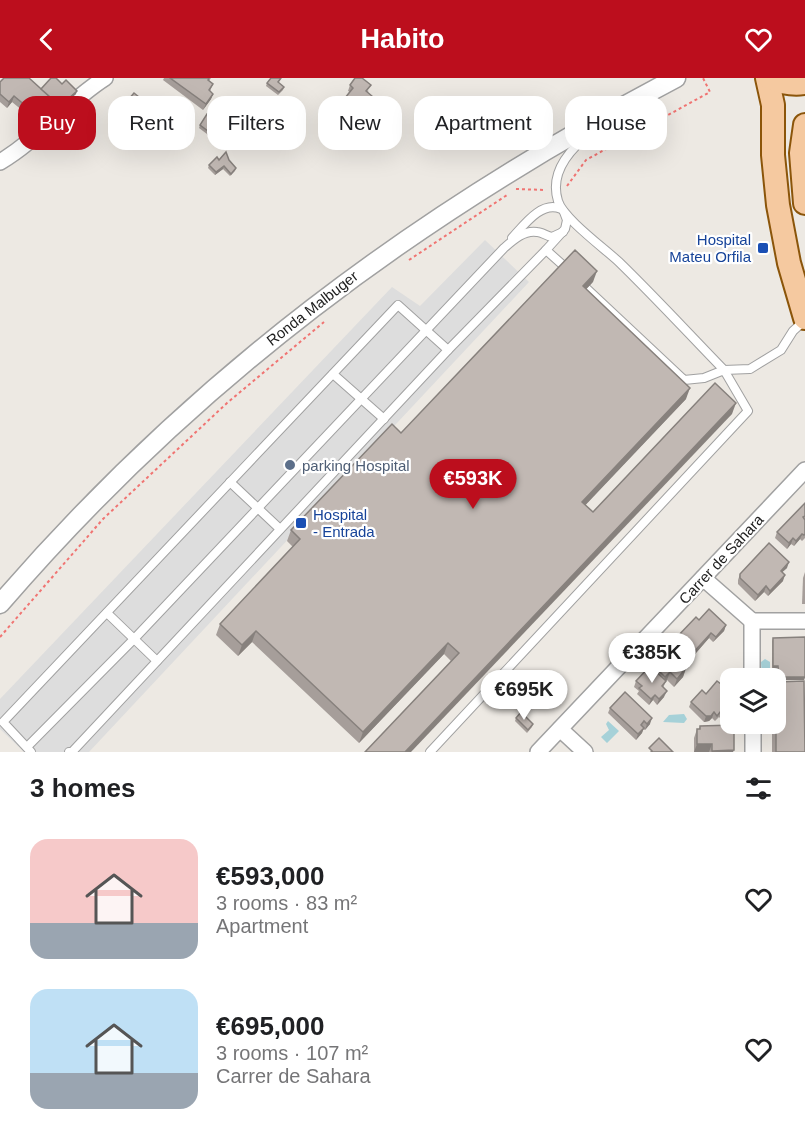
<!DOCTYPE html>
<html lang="en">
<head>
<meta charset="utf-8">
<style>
	:root { --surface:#fff; --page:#f6f6f6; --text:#202124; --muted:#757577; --accent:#bc0e1d }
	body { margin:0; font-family:Helvetica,sans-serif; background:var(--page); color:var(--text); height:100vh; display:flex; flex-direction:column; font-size:22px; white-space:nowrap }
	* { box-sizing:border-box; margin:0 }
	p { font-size:20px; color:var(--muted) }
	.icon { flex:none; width:33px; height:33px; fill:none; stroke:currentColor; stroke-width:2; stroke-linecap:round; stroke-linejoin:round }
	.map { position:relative; height:674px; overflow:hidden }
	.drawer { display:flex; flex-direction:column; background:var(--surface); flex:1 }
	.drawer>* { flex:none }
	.hud { position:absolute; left:18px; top:18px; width:770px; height:54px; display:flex; gap:12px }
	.buttons { position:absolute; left:720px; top:590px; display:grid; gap:12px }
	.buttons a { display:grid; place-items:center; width:66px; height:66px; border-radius:12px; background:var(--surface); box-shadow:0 6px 24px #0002; font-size:30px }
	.price { position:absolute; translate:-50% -51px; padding:0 14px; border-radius:21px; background:#fff; color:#222; font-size:20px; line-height:39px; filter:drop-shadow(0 2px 3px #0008) }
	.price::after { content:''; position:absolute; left:50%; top:36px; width:18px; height:14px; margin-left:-9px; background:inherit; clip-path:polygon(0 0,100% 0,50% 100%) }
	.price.on { background:var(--accent); color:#fff }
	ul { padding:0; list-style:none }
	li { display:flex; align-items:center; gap:18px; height:150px; padding:0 30px }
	li span { display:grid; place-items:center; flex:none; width:168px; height:120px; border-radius:18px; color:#555 }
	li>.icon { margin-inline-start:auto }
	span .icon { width:72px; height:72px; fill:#fffc; stroke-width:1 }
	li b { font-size:26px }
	h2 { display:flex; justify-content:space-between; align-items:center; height:72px; padding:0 30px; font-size:26px }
	.pill { padding:0 21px; border-radius:18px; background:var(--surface); box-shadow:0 6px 24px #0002; font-size:21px; line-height:54px }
	.pill.on { background:var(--accent); color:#fff }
	header { display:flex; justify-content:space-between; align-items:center; height:78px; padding:0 30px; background:var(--accent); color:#fff; font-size:27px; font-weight:700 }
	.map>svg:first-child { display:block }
	.parking { fill:#ddd }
	.water { fill:#a6d1d8 }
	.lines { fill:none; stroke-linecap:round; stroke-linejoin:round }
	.service-casing { stroke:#a1a1a1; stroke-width:10 }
	.minor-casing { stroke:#a1a1a1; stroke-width:18 }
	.tertiary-casing { stroke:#a1a1a1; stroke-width:21 }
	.primary-casing { stroke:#8b550a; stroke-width:26 }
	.path { stroke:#f07472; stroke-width:2; stroke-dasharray:3 3; stroke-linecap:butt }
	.service { stroke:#fff; stroke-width:8 }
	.minor { stroke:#fff; stroke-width:15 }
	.tertiary { stroke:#fff; stroke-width:18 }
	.primary { stroke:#f5c9a0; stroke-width:22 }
	.wall { fill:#a69e9a }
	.shaded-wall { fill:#87817d }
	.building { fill:#c1b8b3; stroke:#87817d; stroke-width:1.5 }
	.transit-dot { fill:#1a4fb4; stroke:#fff; stroke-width:2 }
	.service-dot { fill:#5c6f8a; stroke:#fff; stroke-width:2 }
	.labels { text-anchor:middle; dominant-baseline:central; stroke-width:4.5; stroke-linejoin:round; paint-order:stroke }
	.transit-label { font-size:15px; fill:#164399; stroke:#fff; text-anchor:end }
	.street-label { font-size:15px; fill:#1d1d1d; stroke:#fff }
	.service-label { font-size:15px; fill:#4e5e75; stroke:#fff; text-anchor:start }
</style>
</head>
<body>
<header><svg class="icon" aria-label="back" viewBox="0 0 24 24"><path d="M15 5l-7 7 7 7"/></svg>Habito<svg class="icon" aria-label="heart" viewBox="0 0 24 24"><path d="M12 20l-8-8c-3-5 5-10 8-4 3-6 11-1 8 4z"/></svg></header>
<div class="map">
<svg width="805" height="674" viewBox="0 0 805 674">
	<rect width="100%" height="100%" fill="#ede9e3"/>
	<path class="parking" d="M485,162L529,204L89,674H24L0,651V621L392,209L420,228Z"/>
	<g class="water">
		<path d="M765,581L770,584V600H762L761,584Z"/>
		<path d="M684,636L687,641L684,645L663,644L669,637Z"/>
		<path d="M608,643L619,653L607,665L601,659L609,652L606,646Z"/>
	</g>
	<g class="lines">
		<defs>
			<g id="service">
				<path d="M592,54C571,70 549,94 558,123C563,140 604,170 619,184C655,219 689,256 724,292L750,291L781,272L793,253L804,243"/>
				<path d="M512,160C524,147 542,122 561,131"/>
				<path d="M546,172L565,189"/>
				<path d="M333,296L384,341"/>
				<path d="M230,404L280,451"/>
				<path d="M107,535L157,583"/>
				<path d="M27,669L135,560L504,170C513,162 524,152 537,154C542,154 546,158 552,159L563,154"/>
				<path d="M31,674L3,644L398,227L448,272"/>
				<path d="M69,674H72L448,272L546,172L565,151L567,142L564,134"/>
				<path d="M430,674L748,333L724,292L704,300L684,302L587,211"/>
			</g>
			<g id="minor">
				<path d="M0,84C39,61 67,24 105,0"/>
				<path d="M703,500L752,543"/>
				<path d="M752,600V543H805"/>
				<path d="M753,645V674"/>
				<path d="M560,651L585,674"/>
				<path d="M538,674L805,392"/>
			</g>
			<path id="tertiary" d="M0,526C192,303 416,136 676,0"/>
			<g id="primary">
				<path d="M767,0L773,27V77L778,127L789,185L805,240"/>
				<path d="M770,0C782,5 792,7 805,5"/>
				<path d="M805,47L801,75L805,125"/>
			</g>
		</defs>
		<use href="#service" class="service-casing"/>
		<use href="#minor" class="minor-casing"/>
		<use href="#tertiary" class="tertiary-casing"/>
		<use href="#primary" class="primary-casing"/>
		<g class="path">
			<path d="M567,108L586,82L710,14L703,0"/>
			<path d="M516,111L546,112"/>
			<path d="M409,182L507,117"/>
			<path d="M0,559L103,441L227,325L324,244"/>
		</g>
		<use href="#service" class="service"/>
		<use href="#minor" class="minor"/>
		<use href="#tertiary" class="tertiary"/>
		<use href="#primary" class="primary"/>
	</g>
	<g class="wall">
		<path d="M164,0H211L209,3L213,6L210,13L213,16L211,21L203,32L163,2Z"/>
		<path d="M281,1L278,5L284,9L283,12L278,17L266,8L267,5Z"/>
		<path d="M0,4L41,11L62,6L76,16L57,32L48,24L32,43L26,38L24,41L21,39L23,33L12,24L7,30L0,24Z"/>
		<path d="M350,7L369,13L367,14L384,36L377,44L358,28L345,44L335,35L337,30L350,14L348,13Z"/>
		<path d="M139,19L138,22L132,29L127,25L128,22Z"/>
		<path d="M217,42L239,58L231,71L207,57V56L199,50L200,47Z"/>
		<path d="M248,64L243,72L237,68L238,65Z"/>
		<path d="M219,82H229L236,90L235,93L230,98L223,91L215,97L208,90L209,87Z"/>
		<path d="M593,204L586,211L686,321L585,427L593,434L732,336L451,583L444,576L359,665L252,564L238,578L216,557L220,546L293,469L287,463L291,452L401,355Z"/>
		<path d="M805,425V460L802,463L800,461L794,468L791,466L787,471L775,460L777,454Z"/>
		<path d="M787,490L782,494L783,503L768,518L764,514L755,523L738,506V502L740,496Z"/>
		<path d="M805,494V526H802L803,500Z"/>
		<path d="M699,542L726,547L724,553L713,564L709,560L689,583L673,567L675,561Z"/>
		<path d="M773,560L805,599L804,602H778L777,591H772V563Z"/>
		<path d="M651,585L686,590L683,599L674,609L667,602L666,603L663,610L664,619L657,627L653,622L649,627L637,616L639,613L634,609L636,603L649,590Z"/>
		<path d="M702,612L730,638L724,644L719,639L715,643L712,640L709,643L704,644L689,629L691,624Z"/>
		<path d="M610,630L650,646L645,652L643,651L642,655L636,662L608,635Z"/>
		<path d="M516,640L533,646L532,649L527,655L515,643Z"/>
		<path d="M772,645H776L805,674H772Z"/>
		<path d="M700,648L733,674H694V660L697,651H699Z"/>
	</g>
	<g class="shaded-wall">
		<path d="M77,13L76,16L57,32L58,30Z"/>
		<path d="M213,16L211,21L203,32L206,26Z"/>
		<path d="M14,18L12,24L7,30L9,24Z"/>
		<path d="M50,19L48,24L32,43L34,37Z"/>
		<path d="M360,22L358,28L345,44L347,38Z"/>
		<path d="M386,30L384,36L377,44L379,38Z"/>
		<path d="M241,52L239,58L231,71L233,66Z"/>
		<path d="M224,88L223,91L215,97L216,94Z"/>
		<path d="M597,193L593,204L579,219L583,208Z"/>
		<path d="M690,310L686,321L578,435L582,424Z"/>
		<path d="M736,325L732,336L411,674H405Z"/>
		<path d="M802,456L800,461L794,468L796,463Z"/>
		<path d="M793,460L791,466L787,471L789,465Z"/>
		<path d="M789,484L787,490L778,498L781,493Z"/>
		<path d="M785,497L783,503L768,518L770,513Z"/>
		<path d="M766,508L764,514L755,523L758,517Z"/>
		<path d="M726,547L724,553L713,564L716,559Z"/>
		<path d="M256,553L252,564L238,578L242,567Z"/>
		<path d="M711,555L709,560L689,583L691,577Z"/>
		<path d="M448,565L444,576L359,665L363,654Z"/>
		<path d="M773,588H778L777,591H772Z"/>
		<path d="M686,590L683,599L674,609L677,601Z"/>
		<path d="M670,594L667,602L662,607L665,599Z"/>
		<path d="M779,599H805L804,602H778Z"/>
		<path d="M667,613L664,619L657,627L659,621Z"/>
		<path d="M655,617L653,622L649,627L651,621Z"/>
		<path d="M714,634L712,640L709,643L704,644L706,638Z"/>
		<path d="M730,634V638L724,644L726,639Z"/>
		<path d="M652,640L650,646L645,652L647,646Z"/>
		<path d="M644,650L642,655L636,662L638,656Z"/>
		<path d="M697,666H712L709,674H694Z"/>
		<path d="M734,672L733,674H712V673Z"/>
	</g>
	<g class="building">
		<path d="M4,0H29L50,19L34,37L28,32L26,36L23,33L27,29L14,18L9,24L0,16V4Z"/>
		<path d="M51,0H56L62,6L66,2L77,13L58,30L49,21L50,19L41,11Z"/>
		<path d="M170,0H209L208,2L213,6L209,12L213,16L206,26Z"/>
		<path d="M271,0H281L278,4L284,9L279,14L267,5Z"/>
		<path d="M355,0H362L371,7L366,13L386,30L379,38L360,22L347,38L337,30L353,10L350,7Z"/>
		<path d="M134,15L139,19L133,26L128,22Z"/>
		<path d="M207,36L217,42L208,53L200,47Z"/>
		<path d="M219,38L241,52L233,66L209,51Z"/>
		<path d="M242,60L248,64L244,70L238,65Z"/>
		<path d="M226,74L229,82L236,90L231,96L224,88L216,94L209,87L217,79L219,82Z"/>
		<path d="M575,172L597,193L583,208L690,310L582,424L593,434L715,305L736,325L405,674H365L459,575L448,565L363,654L256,553L242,567L220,546L300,461L291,452L392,346L401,355Z"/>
		<path d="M805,425V438L803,439L805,442V456L804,457L802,456L796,463L793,460L789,465L777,454Z"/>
		<path d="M769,465L789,484L781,493L785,497L770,513L766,508L758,517L740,500V496Z"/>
		<path d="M709,531L726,547L716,559L711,555L691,577L675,561L696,539L699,542Z"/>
		<path d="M805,559V599H779L778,588H773V560Z"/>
		<path d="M668,568L686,590L677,601L670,594L665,599L651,585Z"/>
		<path d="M650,588L666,603L662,608L667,613L659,621L655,617L651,621L639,610L642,608L636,603Z"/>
		<path d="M717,603L721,606L724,603L730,609V634L726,639L721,633L717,638L714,634L711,638H706L691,624L702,612L706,616Z"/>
		<path d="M804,603L805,674H776V604Z"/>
		<path d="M625,614L652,640L647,646L644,643L641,647L644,650L638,656L610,630Z"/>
		<path d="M521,634L533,646L528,652L516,640Z"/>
		<path d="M734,647V672L712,673V666H697V651H700V648Z"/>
		<path d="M659,660L673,674H651L652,673L649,670Z"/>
	</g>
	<g class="transit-dot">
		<rect x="757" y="164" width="12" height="12" rx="3"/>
		<rect x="295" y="439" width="12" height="12" rx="3"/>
	</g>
	<circle class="service-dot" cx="290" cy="387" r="6"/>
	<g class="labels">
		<g class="transit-label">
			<text x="751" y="161">Hospital<tspan x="751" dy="17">Mateu Orfila</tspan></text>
			<text x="313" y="436" text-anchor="start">Hospital<tspan x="313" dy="17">- Entrada</tspan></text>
		</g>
		<g class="street-label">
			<text transform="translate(312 230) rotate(-38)">Ronda Malbuger</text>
			<text transform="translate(721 481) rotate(-47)">Carrer de Sahara</text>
		</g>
		<g class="service-label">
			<text x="302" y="387">parking Hospital</text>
		</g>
	</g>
</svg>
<div class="buttons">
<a><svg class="icon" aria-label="layers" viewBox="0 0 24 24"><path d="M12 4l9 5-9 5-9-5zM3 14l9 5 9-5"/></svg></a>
</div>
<b class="price on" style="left:473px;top:432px">€593K</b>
<b class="price" style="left:652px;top:606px">€385K</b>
<b class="price" style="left:524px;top:643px">€695K</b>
<div class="hud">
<a class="pill on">Buy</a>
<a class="pill">Rent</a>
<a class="pill">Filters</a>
<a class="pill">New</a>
<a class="pill">Apartment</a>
<a class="pill">House</a>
</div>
</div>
<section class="drawer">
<h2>3 homes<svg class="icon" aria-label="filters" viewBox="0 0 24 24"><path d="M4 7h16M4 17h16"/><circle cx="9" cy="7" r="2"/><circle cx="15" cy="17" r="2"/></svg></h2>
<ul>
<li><span style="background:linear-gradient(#f6c9c9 70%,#9aa5b1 0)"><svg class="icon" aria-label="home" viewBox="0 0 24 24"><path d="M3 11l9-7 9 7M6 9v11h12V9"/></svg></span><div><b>€593,000</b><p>3 rooms · 83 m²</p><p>Apartment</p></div><svg class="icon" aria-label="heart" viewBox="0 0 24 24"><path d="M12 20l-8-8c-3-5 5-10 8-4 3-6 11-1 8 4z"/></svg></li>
<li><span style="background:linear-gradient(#bfe0f5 70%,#9aa5b1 0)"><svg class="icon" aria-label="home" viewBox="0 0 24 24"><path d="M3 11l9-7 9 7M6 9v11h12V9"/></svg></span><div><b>€695,000</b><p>3 rooms · 107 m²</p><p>Carrer de Sahara</p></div><svg class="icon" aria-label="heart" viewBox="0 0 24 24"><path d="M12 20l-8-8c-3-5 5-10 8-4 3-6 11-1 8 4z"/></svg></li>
</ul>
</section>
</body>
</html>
